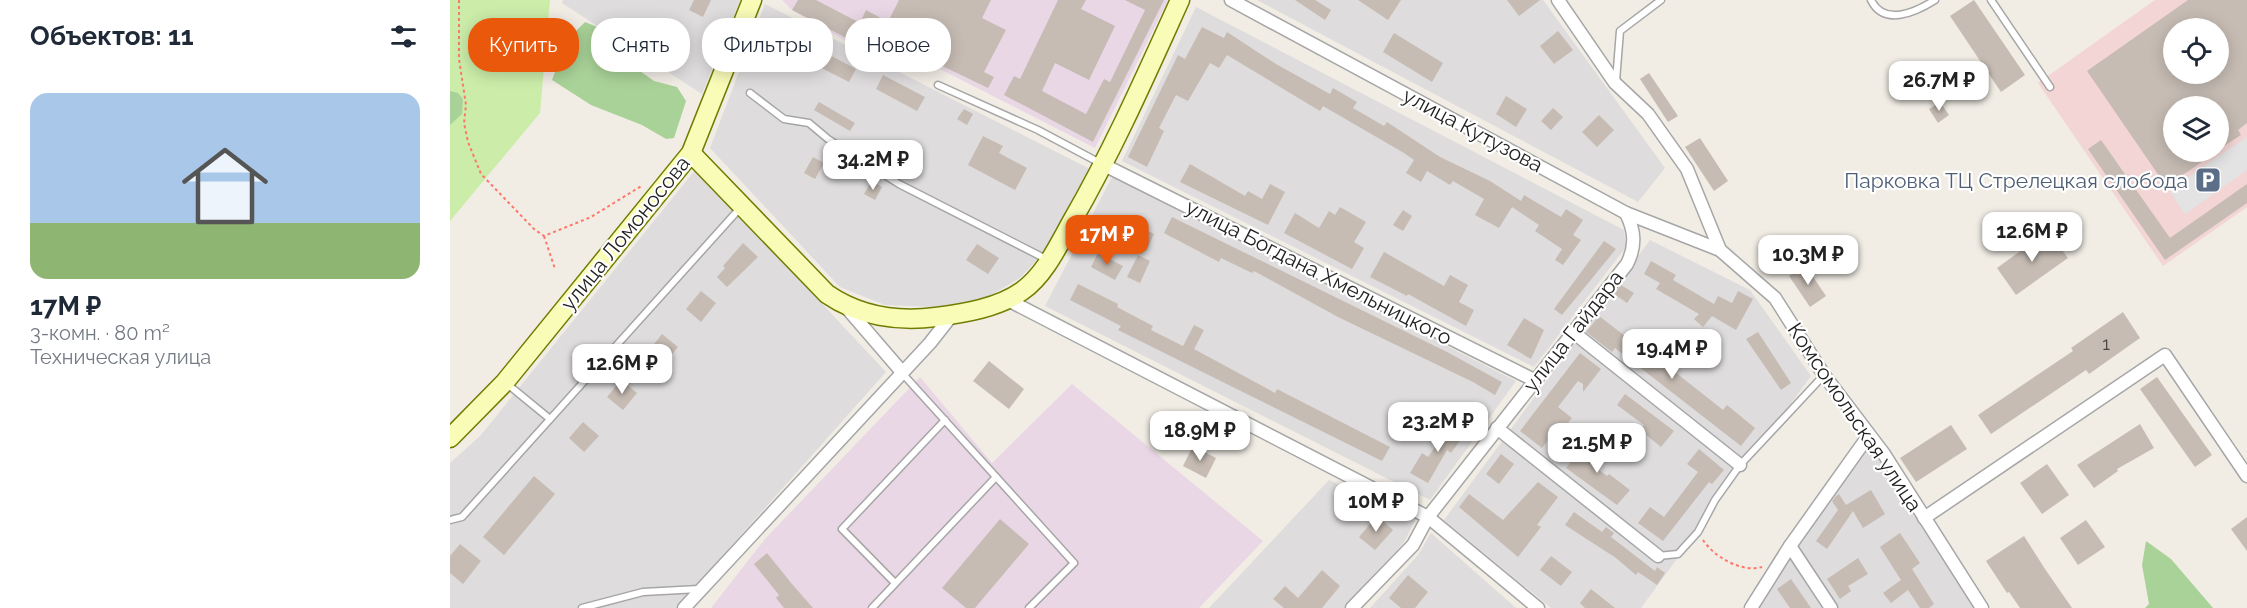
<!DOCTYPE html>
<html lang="ru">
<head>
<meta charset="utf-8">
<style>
	:root { --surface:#fff; --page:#f6f6f7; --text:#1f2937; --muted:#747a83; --accent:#ea580c }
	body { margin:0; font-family:Raleway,sans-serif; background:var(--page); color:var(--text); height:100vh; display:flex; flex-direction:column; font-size:22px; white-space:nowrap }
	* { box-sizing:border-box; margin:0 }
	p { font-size:20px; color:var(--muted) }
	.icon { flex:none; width:33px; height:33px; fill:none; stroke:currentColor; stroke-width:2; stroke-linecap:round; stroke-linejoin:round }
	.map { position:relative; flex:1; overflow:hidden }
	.details { display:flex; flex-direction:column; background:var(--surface); width:450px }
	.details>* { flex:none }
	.top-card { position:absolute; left:18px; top:18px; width:570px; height:54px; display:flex; gap:12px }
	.fabs { position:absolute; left:1713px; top:18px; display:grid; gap:12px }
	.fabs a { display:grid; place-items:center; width:66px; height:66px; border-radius:50%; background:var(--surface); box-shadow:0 3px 15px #0003; font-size:30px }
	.price { position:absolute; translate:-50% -51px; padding:0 14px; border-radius:12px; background:#fff; color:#222; font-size:20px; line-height:39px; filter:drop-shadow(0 2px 3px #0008) }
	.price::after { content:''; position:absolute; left:50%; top:36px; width:18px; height:14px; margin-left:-9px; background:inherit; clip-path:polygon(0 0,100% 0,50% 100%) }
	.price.current { background:var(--accent); color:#fff }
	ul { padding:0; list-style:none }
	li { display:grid; align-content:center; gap:12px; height:318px; padding:0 30px }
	li span { display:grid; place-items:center; height:186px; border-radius:18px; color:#555 }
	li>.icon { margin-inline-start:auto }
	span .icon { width:108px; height:108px; fill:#fffc; stroke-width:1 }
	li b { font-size:26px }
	h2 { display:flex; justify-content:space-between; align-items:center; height:72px; padding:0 30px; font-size:26px }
	.chip { padding:0 21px; border-radius:24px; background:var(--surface); box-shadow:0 3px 15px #0003; font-size:21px; line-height:54px }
	.chip.current { background:var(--accent); color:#fff }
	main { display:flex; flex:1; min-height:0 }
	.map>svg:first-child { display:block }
	.residential { fill:#dedcdc }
	.commercial { fill:#f2d5d4; fill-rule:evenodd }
	.industrial { fill:#ead7e6 }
	.grass { fill:#cbeda9 }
	.forest { fill:#a9d298 }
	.parking { fill:#e3e3e3 }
	.building { fill:#c6bcb4; fill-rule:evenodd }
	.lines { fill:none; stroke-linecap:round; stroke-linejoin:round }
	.lane-casing { stroke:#a6a6a6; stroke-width:9 }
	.street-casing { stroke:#a6a6a6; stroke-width:15 }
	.secondary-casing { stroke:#707d00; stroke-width:21 }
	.path { stroke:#ff7768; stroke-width:2; stroke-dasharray:3 3; stroke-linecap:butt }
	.lane { stroke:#fff; stroke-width:6 }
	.street { stroke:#fff; stroke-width:12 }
	.secondary { stroke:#f9fcb7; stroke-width:18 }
	.labels { text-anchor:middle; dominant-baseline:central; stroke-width:4.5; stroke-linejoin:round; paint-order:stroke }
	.number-label { font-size:18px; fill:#494644 }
	.street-label { font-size:21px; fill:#1f1f1f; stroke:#fff }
	.service-label { font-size:21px; fill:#4e5e75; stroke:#fff; text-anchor:end }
</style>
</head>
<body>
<main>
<section class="details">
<h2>Объектов: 11<svg class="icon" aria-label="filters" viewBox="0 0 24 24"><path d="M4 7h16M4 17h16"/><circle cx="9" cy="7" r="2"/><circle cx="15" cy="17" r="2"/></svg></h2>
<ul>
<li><span style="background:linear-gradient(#a9c7e8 70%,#8fb573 0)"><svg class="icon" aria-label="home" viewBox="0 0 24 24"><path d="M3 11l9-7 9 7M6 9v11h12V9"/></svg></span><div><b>17M ₽</b><p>3-комн. · 80 m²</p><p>Техническая улица</p></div></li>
</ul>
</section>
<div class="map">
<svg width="1797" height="608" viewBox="0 0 1797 608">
	<rect width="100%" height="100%" fill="#f1ede5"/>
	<g class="residential">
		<path d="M113,0H290L252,94L112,3Z"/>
		<path d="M807,0H1093L1215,168L1188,202Z"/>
		<path d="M315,4L642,170L597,249L570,278L531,301L483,307L435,305L390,287L260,148Z"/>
		<path d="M746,7L1174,230L1176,247L1084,367L672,161Z"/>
		<path d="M246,169L436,372L226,608H0V463L31,435Z"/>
		<path d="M662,177L1066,381L980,500L595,306Z"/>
		<path d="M1200,240L1300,290L1361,376L1191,608H1101L994,520Z"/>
		<path d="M1420,442L1527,608H1387L1346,545Z"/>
		<path d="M879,480L966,519L954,542L895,608H759Z"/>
		<path d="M981,533L1066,608H920L968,555Z"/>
		<path d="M1339,557L1373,608H1309Z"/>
	</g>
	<path class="commercial" d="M1705,0H1797V207L1713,266L1588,83ZM1724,28H1768V74H1724ZM1724,106H1768V152H1724Z"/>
	<g class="industrial">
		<path d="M332,0H718L645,148L429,38L420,55L342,10Z"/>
		<path d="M470,377L542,463L622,384L813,541L749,608H261L315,539Z"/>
	</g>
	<path class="grass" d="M0,0H100L90,113L0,221Z"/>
	<g class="forest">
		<path d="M135,22L157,31L161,45L187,63L190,71L204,81L227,87L236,101L224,138L216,139L192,125L141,105L102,80L117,40Z"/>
		<path d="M0,91L8,93L13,99L12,114L0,125Z"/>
		<path d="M1696,541L1721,559L1763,608H1695L1699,604L1692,565Z"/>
	</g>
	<path class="parking" d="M1797,137V170L1735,214L1719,190Z"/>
	<g class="building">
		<path d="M244,0H261L253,17L239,10Z"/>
		<path d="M348,0H366L410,23L416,10L438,22L449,0H541L532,18L556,30L534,72L544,77L538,88L486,63L488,61L428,30L418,49L342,10Z"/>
		<path d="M608,0H636L631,9L665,26L639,80L605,63L592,91L636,114L654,79L660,82L695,10L675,0H714L643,142L554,95L564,76L570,79Z"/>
		<path d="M845,0H865L881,10L875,20Z"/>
		<path d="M908,0H951L938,20Z"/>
		<path d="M1057,0H1090L1069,16Z"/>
		<path d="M1524,0L1575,75L1551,92L1500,16Z"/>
		<path d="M1738,0H1797V123L1788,130L1791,135L1768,150V106H1724V152H1767L1716,186L1637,71ZM1724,28H1768V74H1724Z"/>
		<path d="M752,27L774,38L777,32L826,64L880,94L883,88L907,102L903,108L934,126L937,122L990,157L1040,181L1071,201L1074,195L1111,217L1116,209L1133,220L1123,235L1131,240L1113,265L1105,260L1112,249L1085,231L1089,225L1062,207L1049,228L1025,215L1034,199L1003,181L1000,185L977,171L971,182L956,173L964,160L954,153L873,106L870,111L777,55L769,68L760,63L738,101L726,95L709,128L714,131L697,167L678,157L728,55L735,59Z"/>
		<path d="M1108,31L1123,50L1104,64L1090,46Z"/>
		<path d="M944,33L993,63L982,82L933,52Z"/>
		<path d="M223,36L239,45L228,65L212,56Z"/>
		<path d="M359,44L406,69L399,82L352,58Z"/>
		<path d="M1199,73L1228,116L1218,122L1190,79Z"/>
		<path d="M433,75L475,97L467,111L426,89Z"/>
		<path d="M1056,96L1077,109L1066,127L1046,114Z"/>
		<path d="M369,102L405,123L400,131L364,110Z"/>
		<path d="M1490,102L1499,115L1488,123L1479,109Z"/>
		<path d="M1103,108L1113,117L1101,130L1091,121Z"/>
		<path d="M514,109L523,114L517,125L507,119Z"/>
		<path d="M1149,115L1164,130L1147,147L1132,132Z"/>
		<path d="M533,136L553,146L549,153L577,168L565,190L518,165Z"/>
		<path d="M1250,138L1278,181L1264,191L1235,147Z"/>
		<path d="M1651,140L1720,238L1797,184V203L1715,260L1638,149Z"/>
		<path d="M363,157L374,163L365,179L354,173Z"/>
		<path d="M740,164L795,196L798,191L812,199L820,184L835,192L818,225L730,182Z"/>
		<path d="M422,181L432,187L425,200L414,194Z"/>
		<path d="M890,207L916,222L904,242L914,248L902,269L834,233L845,213L869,228L879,211L885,215Z"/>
		<path d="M953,210L962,216L953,231L943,225Z"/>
		<path d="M665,215L704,234L696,251L657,232Z"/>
		<path d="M722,217L997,352L1052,382L1045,395L1023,382L888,317L804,271L802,273L771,258L769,262L714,233Z"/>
		<path d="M1598,231L1618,258L1566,295L1547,268Z"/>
		<path d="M1154,241L1166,249L1112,315L1104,309Z"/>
		<path d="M293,243L308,257L277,287L267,277L275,268L273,266Z"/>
		<path d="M527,244L549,258L538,274L516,260Z"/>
		<path d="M934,252L994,286L1000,275L1018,285L1009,302L1024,310L1016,326L958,294L957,296L920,277Z"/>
		<path d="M648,253L673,266L665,280L641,267Z"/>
		<path d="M688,255L700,261L690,283L677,277Z"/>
		<path d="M1201,261L1226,275L1223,280L1264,304L1268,296L1282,303L1288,291L1303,299L1286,330L1262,316L1253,327L1244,319L1249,314L1206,289L1210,283L1194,274Z"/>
		<path d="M1355,265L1376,296L1360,307L1339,276Z"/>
		<path d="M628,284L668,304L667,307L703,326L701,330L733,346L744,325L754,330L744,349L825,393L827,389L940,447L932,461L668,330L671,326L620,300Z"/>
		<path d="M1171,285L1184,293L1177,303L1164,294Z"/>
		<path d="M251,291L266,303L251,322L236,309Z"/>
		<path d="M1673,312L1690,338L1639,374L1636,370L1541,434L1528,415L1623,351L1621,348Z"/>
		<path d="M1149,316L1201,356L1214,337L1223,343L1211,361L1273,410L1277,405L1305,428L1291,446L1165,348L1162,352L1136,332Z"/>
		<path d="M1074,318L1094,330L1081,359L1057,345Z"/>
		<path d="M1308,332L1341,383L1331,390L1296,339Z"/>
		<path d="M212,334L228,347L211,367L196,354Z"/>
		<path d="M1130,353L1151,369L1133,392V384L1128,381L1108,407L1122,418L1114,428L1110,425L1092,448L1070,431Z"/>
		<path d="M539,361L574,389L559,409L523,381Z"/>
		<path d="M1707,377L1762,455L1745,467L1690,389Z"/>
		<path d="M171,380L187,393L173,410L157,397Z"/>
		<path d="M1175,394L1224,431L1211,447L1190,430L1194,425L1167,405Z"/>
		<path d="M133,422L149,436L134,452L119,438Z"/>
		<path d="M1003,422L1017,431L1001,453L997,450L978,483L960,473L972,453L978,457Z"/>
		<path d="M1690,424L1704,448L1667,469L1668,471L1644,488L1627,465Z"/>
		<path d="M1501,425L1517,449L1466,482L1450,458Z"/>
		<path d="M1146,437L1156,444L1141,464L1157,476L1159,474L1180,490L1167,505L1116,468L1127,454L1131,457Z"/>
		<path d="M743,446L766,458L756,478L733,466Z"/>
		<path d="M1249,449L1274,470L1262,484L1259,482L1213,541L1188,523L1200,507L1214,517L1248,472L1237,464Z"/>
		<path d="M1051,454L1064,464L1049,484L1036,474Z"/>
		<path d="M1597,464L1619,495L1592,514L1570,483Z"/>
		<path d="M84,476L105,494L54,555L33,537Z"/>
		<path d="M1088,482L1108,497L1087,525L1091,527L1068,557L1009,507L1019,494L1053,520Z"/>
		<path d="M1421,490L1435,514L1413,528L1403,511L1377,549L1366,541L1388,510L1382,501L1386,496L1389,494L1396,505Z"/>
		<path d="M1124,512L1152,532L1156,527L1164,533L1161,537L1205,571L1207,567L1215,573L1207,585L1188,572L1186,575L1166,558L1115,525Z"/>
		<path d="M927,516L943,530L925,550L909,537Z"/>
		<path d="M1797,517V551L1781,529Z"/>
		<path d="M550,519L579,544L525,608H516L492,588Z"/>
		<path d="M1636,520L1655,547L1628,565L1610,538Z"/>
		<path d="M1450,533L1470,563L1462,569L1484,604L1479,608H1470L1458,590L1441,603L1433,593L1451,580L1430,547Z"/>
		<path d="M1574,536L1595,569L1622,608H1570L1559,592L1557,593L1536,561Z"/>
		<path d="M10,544L31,561L13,584L0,573V556Z"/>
		<path d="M317,553L342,584L363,608H334L326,598L329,595L304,564Z"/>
		<path d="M1101,556L1122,572L1111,586L1090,570Z"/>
		<path d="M1408,558L1418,574L1398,586L1401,591L1390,599L1377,579Z"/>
		<path d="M872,570L890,586L872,608H834L823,599L835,586L848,598Z"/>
		<path d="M958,575L978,592L965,608H951L939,598Z"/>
		<path d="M1341,579L1361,608H1340L1327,589Z"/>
		<path d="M1141,589L1165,608H1135L1130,603Z"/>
	</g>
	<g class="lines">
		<defs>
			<g id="lane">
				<path d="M1421,0C1434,27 1466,12 1485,0"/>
				<path d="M1541,0L1600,87"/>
				<path d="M1166,81L1170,31L1211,0"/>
				<path d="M488,85L588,130L650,163"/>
				<path d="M300,93L334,119L359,123L378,139L449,184L598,260"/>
				<path d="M452,373L624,563L579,608"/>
				<path d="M56,383L100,419"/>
				<path d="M0,520L12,517L291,207"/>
				<path d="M1208,556L1228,554L1248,532L1265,500L1290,465L1374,375"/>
				<path d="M445,583L392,529L495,420"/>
				<path d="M132,608L193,592L249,589"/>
				<path d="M422,608L546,477"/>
			</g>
			<g id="street">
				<path d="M781,0L1176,213L1270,250"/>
				<path d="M1108,0L1165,83L1198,114L1237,169L1270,250L1325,298L1374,375L1434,454L1532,608"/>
				<path d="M654,165L1084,380"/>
				<path d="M556,299L978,517L1088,608"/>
				<path d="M396,307L452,372"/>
				<path d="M1123,332L1290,465"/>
				<path d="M1047,428L1208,556"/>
				<path d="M1474,518L1715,355L1797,476"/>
				<path d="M1340,546L1381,608"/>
				<path d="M234,608L480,343L502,315"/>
				<path d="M902,608L963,545L978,517L1177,264C1186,246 1185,231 1176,213"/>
				<path d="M1301,608L1340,546L1419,435"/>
			</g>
			<g id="secondary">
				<path d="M241,153L377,294C409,316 448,322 486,317C515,313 548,308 572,291C595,275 609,244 622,221C663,150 696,75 730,0"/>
				<path d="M0,438L55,382L241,153L302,0"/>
			</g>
		</defs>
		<use href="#lane" class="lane-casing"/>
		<use href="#street" class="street-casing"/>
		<use href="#secondary" class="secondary-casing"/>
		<g class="path">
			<path d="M9,0V59L16,105L14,123L18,142L31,174L84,229L94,236L141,217L193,185"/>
			<path d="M94,236L105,269"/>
			<path d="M1253,540C1264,557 1292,573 1312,567"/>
		</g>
		<use href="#lane" class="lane"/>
		<use href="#street" class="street"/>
		<use href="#secondary" class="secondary"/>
	</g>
	<defs>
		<symbol id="parking-square" viewBox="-11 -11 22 22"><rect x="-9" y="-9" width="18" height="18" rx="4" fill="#5c6f8a" stroke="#fff"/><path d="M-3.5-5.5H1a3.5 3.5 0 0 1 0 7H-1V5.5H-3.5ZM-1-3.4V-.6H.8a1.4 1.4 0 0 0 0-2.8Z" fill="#fff"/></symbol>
	</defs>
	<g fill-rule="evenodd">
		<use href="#parking-square" x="1743" y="165" width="30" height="30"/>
	</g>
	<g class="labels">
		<g class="number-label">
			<text x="1656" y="343">1</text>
		</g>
		<g class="street-label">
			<text transform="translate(1023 130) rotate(28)">улица Кутузова</text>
			<text transform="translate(175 233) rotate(-51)">улица Ломоносова</text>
			<text transform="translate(869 272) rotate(27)">улица Богдана Хмельницкого</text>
			<text transform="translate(1123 331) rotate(-52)">улица Гайдара</text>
			<text transform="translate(1405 417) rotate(56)">Комсомольская улица</text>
		</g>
		<g class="service-label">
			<text x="1738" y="180">Парковка ТЦ Стрелецкая слобода</text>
		</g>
	</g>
</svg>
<div class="fabs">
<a><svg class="icon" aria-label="locate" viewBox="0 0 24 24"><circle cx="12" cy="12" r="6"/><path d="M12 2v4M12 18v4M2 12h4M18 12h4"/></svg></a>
<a><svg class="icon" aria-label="layers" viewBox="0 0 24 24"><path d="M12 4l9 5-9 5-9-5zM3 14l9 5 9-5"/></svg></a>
</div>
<b class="price" style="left:1489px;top:112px">26.7M ₽</b>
<b class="price" style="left:423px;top:191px">34.2M ₽</b>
<b class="price" style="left:1582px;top:263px">12.6M ₽</b>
<b class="price current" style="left:657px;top:266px">17M ₽</b>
<b class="price" style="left:1358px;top:286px">10.3M ₽</b>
<b class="price" style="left:1222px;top:380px">19.4M ₽</b>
<b class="price" style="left:172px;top:395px">12.6M ₽</b>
<b class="price" style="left:988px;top:453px">23.2M ₽</b>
<b class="price" style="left:750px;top:462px">18.9M ₽</b>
<b class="price" style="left:1147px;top:474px">21.5M ₽</b>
<b class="price" style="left:926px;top:533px">10M ₽</b>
<div class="top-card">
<a class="chip current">Купить</a>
<a class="chip">Снять</a>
<a class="chip">Фильтры</a>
<a class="chip">Новое</a>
</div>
</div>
</main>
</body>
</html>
